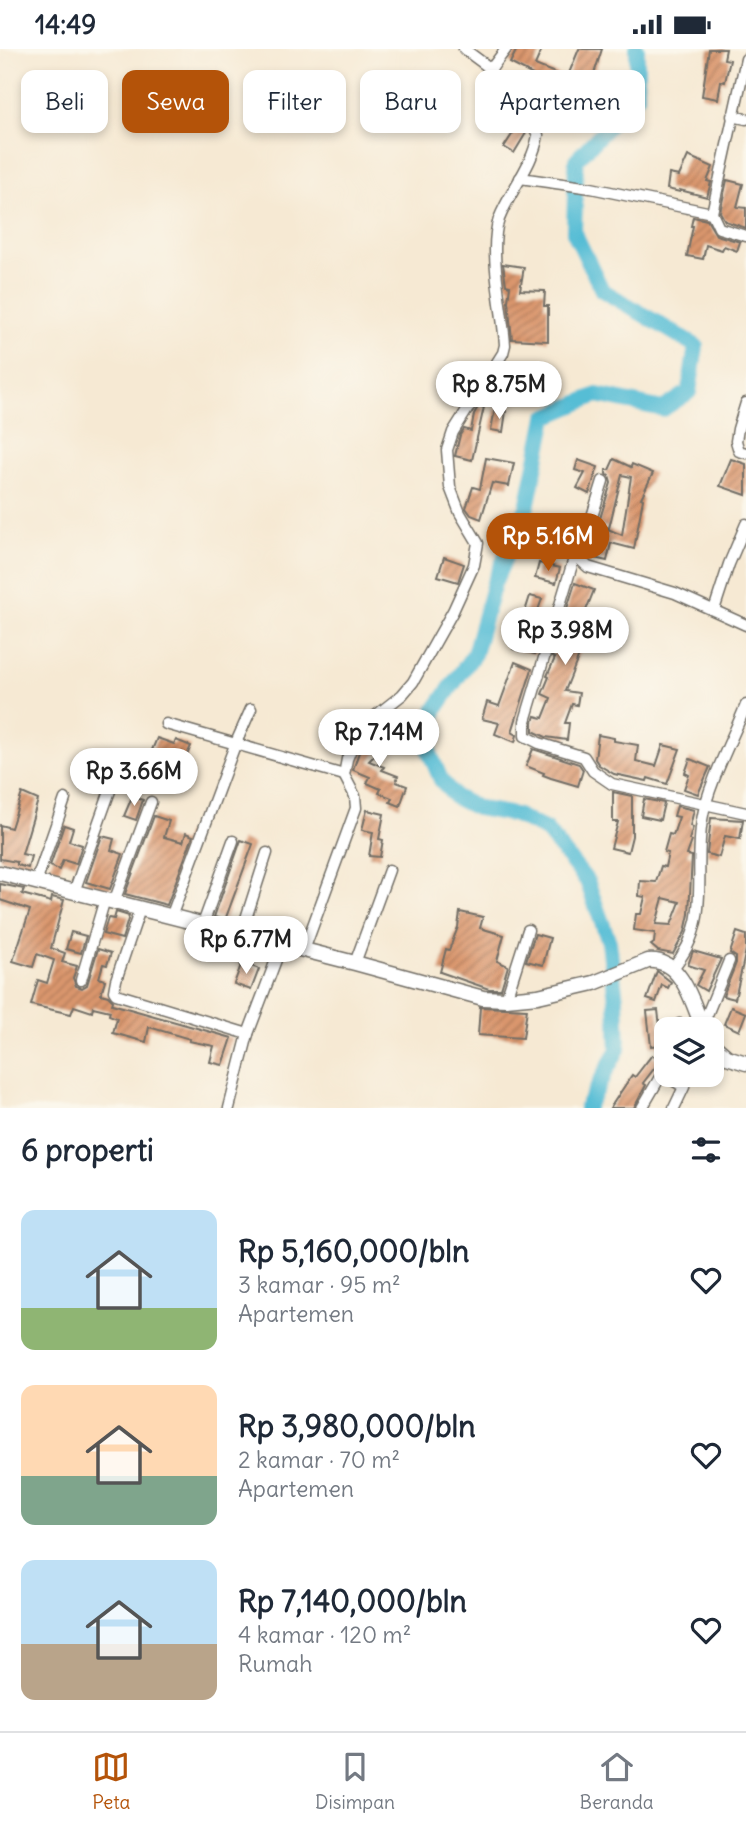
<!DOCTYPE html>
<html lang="id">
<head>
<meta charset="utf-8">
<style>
	:root { --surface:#fff; --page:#f2f2f3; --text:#1f2937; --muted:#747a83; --line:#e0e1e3; --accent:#b45309 }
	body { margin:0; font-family:Delius,sans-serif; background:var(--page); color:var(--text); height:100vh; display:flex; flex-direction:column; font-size:26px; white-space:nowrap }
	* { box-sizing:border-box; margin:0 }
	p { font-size:23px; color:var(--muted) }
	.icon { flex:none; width:38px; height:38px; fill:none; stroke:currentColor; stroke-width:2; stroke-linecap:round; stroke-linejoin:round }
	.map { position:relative; height:1059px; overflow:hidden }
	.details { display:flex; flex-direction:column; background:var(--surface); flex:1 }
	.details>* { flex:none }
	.guide { position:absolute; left:21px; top:21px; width:705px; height:63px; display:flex; gap:14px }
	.buttons { position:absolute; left:654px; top:968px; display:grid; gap:14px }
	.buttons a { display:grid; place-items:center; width:70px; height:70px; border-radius:14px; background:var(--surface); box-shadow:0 4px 10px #0003; font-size:35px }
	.price { position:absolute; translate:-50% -60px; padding:0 16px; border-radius:24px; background:#fff; color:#222; font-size:23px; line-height:46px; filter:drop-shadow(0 2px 4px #0008) }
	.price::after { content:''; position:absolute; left:50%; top:42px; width:21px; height:16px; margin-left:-10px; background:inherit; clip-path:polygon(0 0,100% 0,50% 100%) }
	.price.selected { background:var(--accent); color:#fff }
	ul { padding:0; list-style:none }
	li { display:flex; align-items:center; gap:21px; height:175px; padding:0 21px }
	li span { display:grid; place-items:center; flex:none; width:196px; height:140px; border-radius:14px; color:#555 }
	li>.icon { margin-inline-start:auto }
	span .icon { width:84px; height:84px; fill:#fffc; stroke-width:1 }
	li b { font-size:30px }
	h2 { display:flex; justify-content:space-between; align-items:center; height:84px; padding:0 21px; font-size:30px }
	.pill { padding:0 24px; border-radius:14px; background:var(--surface); box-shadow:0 4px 10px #0003; font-size:24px; line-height:63px }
	.pill.selected { background:var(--accent); color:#fff }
	.status { display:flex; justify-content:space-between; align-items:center; height:49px; padding:0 35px; background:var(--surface); direction:ltr }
	.status svg { height:19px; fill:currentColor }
	.tab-bar { display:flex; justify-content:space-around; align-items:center; height:98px; border-top:2px solid var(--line); background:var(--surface); font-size:19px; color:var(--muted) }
	.tab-bar a { display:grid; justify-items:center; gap:4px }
	.tab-bar .selected { color:var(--accent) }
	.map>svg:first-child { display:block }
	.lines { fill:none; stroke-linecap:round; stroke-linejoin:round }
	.river { stroke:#57bdd5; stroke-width:16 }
	.building { fill:url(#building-hatch); fill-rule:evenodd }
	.minor-casing { stroke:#726e66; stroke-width:13 }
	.major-casing { stroke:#726e66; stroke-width:17 }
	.minor { stroke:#fff; stroke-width:10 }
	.major { stroke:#fff; stroke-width:14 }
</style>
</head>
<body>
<div class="status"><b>14:49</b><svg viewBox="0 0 49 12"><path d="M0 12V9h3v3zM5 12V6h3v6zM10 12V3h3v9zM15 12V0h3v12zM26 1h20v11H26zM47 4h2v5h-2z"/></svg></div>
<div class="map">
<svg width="746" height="1059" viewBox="0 0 746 1059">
	<defs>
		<pattern id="building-hatch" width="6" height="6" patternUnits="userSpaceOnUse" patternTransform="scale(1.75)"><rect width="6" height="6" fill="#da966d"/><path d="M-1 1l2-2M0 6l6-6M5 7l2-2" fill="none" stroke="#b17b5a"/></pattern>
	</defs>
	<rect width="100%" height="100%" fill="#fbf7ec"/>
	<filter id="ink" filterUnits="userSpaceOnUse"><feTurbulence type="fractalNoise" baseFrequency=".0143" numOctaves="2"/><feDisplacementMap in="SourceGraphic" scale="14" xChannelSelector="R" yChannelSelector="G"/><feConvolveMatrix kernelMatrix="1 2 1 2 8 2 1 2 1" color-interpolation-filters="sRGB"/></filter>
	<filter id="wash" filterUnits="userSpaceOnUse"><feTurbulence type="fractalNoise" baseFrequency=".00686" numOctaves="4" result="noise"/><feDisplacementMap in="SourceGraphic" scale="28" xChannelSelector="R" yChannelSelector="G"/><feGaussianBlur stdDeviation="1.57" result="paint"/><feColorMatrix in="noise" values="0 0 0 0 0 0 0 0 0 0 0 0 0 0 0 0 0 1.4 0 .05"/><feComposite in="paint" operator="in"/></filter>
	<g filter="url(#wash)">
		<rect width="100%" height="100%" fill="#f6e9d3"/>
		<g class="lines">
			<path class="river" d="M586,1059L618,1000L616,951L609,893L587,832L546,781L515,766L477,759L455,748L441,731L429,702L435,661L474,605L494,534L527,458L546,368L597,346L663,360L689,343L696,297L602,241L574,183L576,111L637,47V0"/>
		</g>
		<g id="blocks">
			<g class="building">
				<path d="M517,0H542L535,16L567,29L579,0H602L593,28L585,25L582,40L556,33L549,50L573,55L571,63L542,56L541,59L524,53L533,26L510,14Z"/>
				<path d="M709,0H726L724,10L730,11L725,33L721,32L718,50L702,47Z"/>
				<path d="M517,78L526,84L514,104L504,98Z"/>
				<path d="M688,107L713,118L707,132L711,133L707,148L680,141V143L667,140L669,125L679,127Z"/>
				<path d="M727,131L743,135L737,158L746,159V179L725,172L720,163Z"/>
				<path d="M693,168L707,171L716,186L740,193L737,202L724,197L722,201L706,196L703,210L687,207L693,177H691Z"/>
				<path d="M503,215L524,218L520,241L545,242L544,257H548V292L512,290L508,252L510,237L506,236Z"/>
				<path d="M478,358H484L472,411L455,407L460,386L464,380L471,382L474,365Z"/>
				<path d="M495,360L506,362L503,383L491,381Z"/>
				<path d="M486,409L514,414L509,437L492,434L481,470L471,466L466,459L473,438L480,440Z"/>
				<path d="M614,410L631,418L632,415L653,424L641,449L643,450L634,500L611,494L607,512L594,509L597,494L601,495L608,480L622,486L631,428L622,426L609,479L598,476L611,434L609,427L606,425V421H609Z"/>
				<path d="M731,410L746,415V446L720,437Z"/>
				<path d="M578,411L598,418L589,445L577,439L585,424L575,421Z"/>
				<path d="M444,508L464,515L458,533L438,527Z"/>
				<path d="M539,514L560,519L556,534L535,529Z"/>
				<path d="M575,534L594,541L583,569L598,571L595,589L568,585L565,600L580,604L565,642L579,644L577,656L572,655L565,674H569L567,691L546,688L533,682V673L535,667L543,669L551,649L542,645L549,628L547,627L555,609L552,608Z"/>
				<path d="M530,547L542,550L537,564L535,591L538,592L535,605L513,600L518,580H514L515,568L523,569Z"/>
				<path d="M515,613L532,620L512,683L517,686L515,693L495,685L499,674L482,670L487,653L499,657Z"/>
				<path d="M381,673L388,679L373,696L379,702L369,712L384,718L382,721L398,727L396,733L407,737L400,757L390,753L392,749L379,744L381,740L367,734L370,728L353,721L361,697Z"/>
				<path d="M598,686L614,689V692L638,696L636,712L656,717L663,696L680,700L667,735L648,729L647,732L614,725L599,716L595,710Z"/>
				<path d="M157,689L174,695L176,691L191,697L176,731L161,724L169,707L152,701Z"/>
				<path d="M533,700L579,715L583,721L578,737L551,729L543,726L544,724L526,717Z"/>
				<path d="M690,710L710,718L698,745L684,740L689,726L685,724Z"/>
				<path d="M613,743L632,747V787L628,803L611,799L618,773H613Z"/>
				<path d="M22,744L38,751L22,805L31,807L28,819L17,816V813L0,810V776L11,779Z"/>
				<path d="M132,748L143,751L136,771L124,767Z"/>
				<path d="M644,750L664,754L660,771L641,767Z"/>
				<path d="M677,757L694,761L690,777L693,778L689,791L692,792L687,806L692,807L689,865L685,883L673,905L658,902L651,896L654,894L655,884L634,881L636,865H641L645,848L639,847L640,832L656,833L661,817L665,818L668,804L664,803L669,785L673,786L679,768L674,767ZM663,849L680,853L671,876L656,875Z"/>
				<path d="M367,761L384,765L379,790L383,791L380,808L369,807L373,783L362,781Z"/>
				<path d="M154,767L169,772L164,788L183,793L186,784L193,787L167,856L125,845Z"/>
				<path d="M711,769L743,771L740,790L725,787L719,808L707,805Z"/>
				<path d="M64,776L73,779L69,792L82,796L76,815L63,811L59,821L50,817Z"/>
				<path d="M102,787L114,790L111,801L123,805L110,840L86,833Z"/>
				<path d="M241,791L253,795L225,871L214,868Z"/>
				<path d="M0,835L24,840L22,845L51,853L52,848L64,851L51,899L65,904L62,913L77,917L73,929L76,937L82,939L87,936L98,900L111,904L107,916L103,915L99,929L105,931L101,945L108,947L113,952L112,955L232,989L223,1016L210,1013L214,997L189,992L190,990L149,978L146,993L113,984L117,969L109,966L110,962L93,958L92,963L74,957L71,965L31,956L38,931L47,934L54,911L37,905L33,918L13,912L30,861L0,851Z"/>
				<path d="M116,863L129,867L122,890L103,885L108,869L114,870Z"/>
				<path d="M460,863L483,868L480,879L504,886L497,912L508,917L501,940H489L440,923L446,900L449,901L458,878Z"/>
				<path d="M71,883L86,887L81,904L66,900Z"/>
				<path d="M737,883L746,886V901L735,950L723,947L736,914V908L730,904Z"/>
				<path d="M535,885L550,889L543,916L526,912Z"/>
				<path d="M693,902L721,910L706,942L696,936L704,921L688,916Z"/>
				<path d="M242,913L259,920L251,941L234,935Z"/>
				<path d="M657,922L671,933L668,939L662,936L656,953L647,950Z"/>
				<path d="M480,958L527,960L523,989L478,986Z"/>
				<path d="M731,958L746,964L739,982L724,975Z"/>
				<path d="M658,961L662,996L651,997L647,962Z"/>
				<path d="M652,1006L660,1012L643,1034L646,1036L634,1059H610L632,1026L635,1028Z"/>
			</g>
		</g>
	</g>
	<g filter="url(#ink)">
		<use href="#blocks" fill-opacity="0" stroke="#726e66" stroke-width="2"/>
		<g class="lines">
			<defs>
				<g id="minor">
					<path d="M464,0L491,20"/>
					<path d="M732,67L746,70"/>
					<path d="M520,129L591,139L712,164L746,10"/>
					<path d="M712,164L719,179L746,187"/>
					<path d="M746,354L738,380L736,392L739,402L746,404"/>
					<path d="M603,432L590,474L575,506L588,518L675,544L746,576"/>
					<path d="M575,506L525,672V687L539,694L584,708L593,722L612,735L746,764"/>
					<path d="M714,561L729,515L746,475"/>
					<path d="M166,675L344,726"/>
					<path d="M36,833L65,750"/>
					<path d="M74,843L112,736"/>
					<path d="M114,853L151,753"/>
					<path d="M140,860L116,931L114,942L116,945L248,985"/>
					<path d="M171,868L235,696L251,660"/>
					<path d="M203,875L233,792"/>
					<path d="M241,885L267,804"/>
					<path d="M304,901L356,759L355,747L344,726L347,710L356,688L374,668L402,646L413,633L453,562L474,516L478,494L460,464L450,438L447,401L453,383L503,304L505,296C503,262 488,202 499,170C510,142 533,116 538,86C536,81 533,76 529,72C516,61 476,57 485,32C489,20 499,10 506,0"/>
					<path d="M355,914L389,821"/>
					<path d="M672,920C713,873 693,826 702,771C707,738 733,688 746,656"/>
					<path d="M81,931L105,850"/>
					<path d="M506,950L528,881"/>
					<path d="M674,980L679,975L702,978L729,912"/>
					<path d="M663,1025L684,1038L674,1059"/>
					<path d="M229,1059L248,985L282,895"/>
					<path d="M642,1059L667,1016"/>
				</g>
				<g id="major">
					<path d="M0,824L355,914L483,949L506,950L538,947L594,934L648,912C682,909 693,955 703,980"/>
					<path d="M712,995L727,1008L746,1014"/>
				</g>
			</defs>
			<use href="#minor" class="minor-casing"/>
			<use href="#major" class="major-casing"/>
			<use href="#minor" class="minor"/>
			<use href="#major" class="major"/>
		</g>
	</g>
</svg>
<div class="buttons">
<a><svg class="icon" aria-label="layers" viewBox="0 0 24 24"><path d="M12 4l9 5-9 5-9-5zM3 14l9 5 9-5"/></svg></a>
</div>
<b class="price" style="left:499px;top:372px">Rp 8.75M</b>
<b class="price selected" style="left:548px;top:524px">Rp 5.16M</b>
<b class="price" style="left:565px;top:618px">Rp 3.98M</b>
<b class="price" style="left:379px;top:720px">Rp 7.14M</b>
<b class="price" style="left:134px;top:759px">Rp 3.66M</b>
<b class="price" style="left:246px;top:927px">Rp 6.77M</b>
<div class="guide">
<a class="pill">Beli</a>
<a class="pill selected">Sewa</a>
<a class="pill">Filter</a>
<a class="pill">Baru</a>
<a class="pill">Apartemen</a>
</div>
</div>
<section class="details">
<h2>6 properti<svg class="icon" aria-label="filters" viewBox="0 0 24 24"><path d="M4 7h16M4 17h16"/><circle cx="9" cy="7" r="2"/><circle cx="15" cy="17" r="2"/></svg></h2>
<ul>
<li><span style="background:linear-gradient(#bfe0f5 70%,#8fb573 0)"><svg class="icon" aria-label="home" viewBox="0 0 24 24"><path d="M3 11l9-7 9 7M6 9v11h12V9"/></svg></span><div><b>Rp 5,160,000/bln</b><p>3 kamar · 95 m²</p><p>Apartemen</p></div><svg class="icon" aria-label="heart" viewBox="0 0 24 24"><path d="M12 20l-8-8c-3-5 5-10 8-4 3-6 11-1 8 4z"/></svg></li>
<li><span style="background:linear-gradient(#ffd9b3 65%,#7fa58c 0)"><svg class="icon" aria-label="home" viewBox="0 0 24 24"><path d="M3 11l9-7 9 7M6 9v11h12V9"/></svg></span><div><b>Rp 3,980,000/bln</b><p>2 kamar · 70 m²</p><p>Apartemen</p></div><svg class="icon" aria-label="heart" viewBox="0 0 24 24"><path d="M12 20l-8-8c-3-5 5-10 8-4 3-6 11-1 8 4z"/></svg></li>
<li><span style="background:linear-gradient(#bfe0f5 60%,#b9a48a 0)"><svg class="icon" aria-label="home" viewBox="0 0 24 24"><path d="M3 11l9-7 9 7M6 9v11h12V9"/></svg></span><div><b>Rp 7,140,000/bln</b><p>4 kamar · 120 m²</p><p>Rumah</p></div><svg class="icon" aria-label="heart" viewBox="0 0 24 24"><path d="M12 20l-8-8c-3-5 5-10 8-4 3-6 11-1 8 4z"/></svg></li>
</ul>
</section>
<nav class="tab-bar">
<a class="selected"><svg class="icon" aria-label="map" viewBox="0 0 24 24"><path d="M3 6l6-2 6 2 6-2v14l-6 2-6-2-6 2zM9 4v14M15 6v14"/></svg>Peta</a>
<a><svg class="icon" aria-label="saved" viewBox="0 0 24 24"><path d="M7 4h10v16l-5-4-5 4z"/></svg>Disimpan</a>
<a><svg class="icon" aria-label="home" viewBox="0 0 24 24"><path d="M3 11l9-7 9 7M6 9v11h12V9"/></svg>Beranda</a>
</nav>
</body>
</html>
